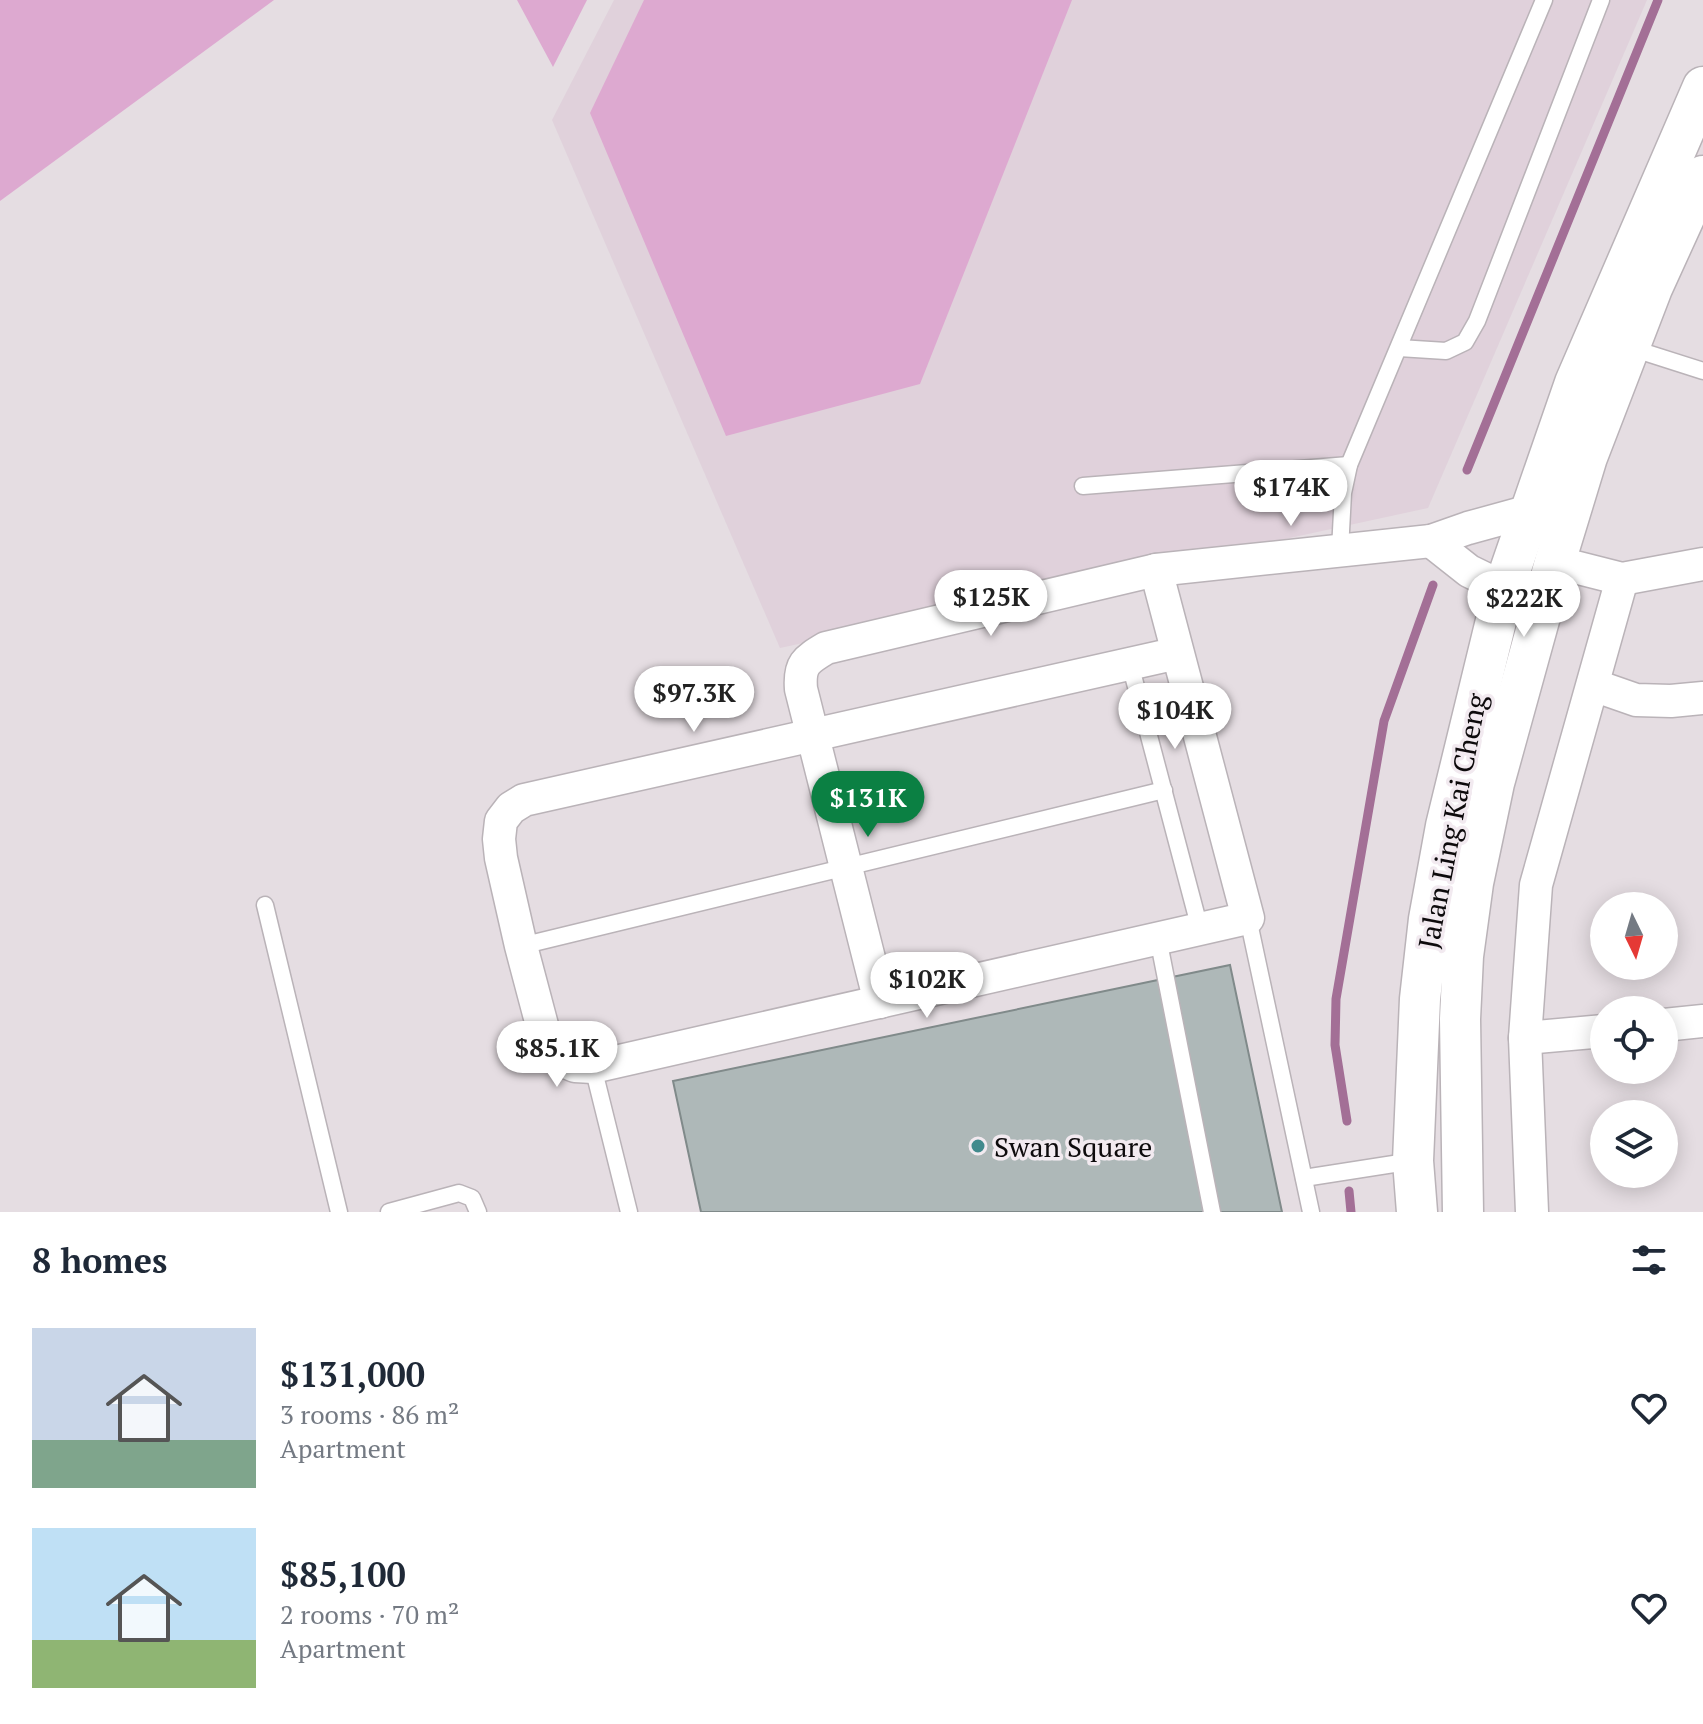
<!DOCTYPE html>
<html lang="en">
<head>
<meta charset="utf-8">
<style>
	:root { --surface:#fff; --page:#f2f2f3; --text:#1f2937; --muted:#747a83; --accent:#0b8043 }
	body { margin:0; font-family:"PT Serif",serif; background:var(--page); color:var(--text); height:100vh; display:flex; flex-direction:column; font-size:30px; white-space:nowrap }
	* { box-sizing:border-box; margin:0 }
	p { font-size:26px; color:var(--muted) }
	.icon { flex:none; width:44px; height:44px; fill:none; stroke:currentColor; stroke-width:2; stroke-linecap:round; stroke-linejoin:round }
	.map { position:relative; height:1212px; overflow:hidden }
	.details { display:flex; flex-direction:column; background:var(--surface); flex:1 }
	.details>* { flex:none }
	.needle { width:52px; rotate:175deg }
	.buttons { position:absolute; left:1590px; top:892px; display:grid; gap:16px }
	.buttons a { display:grid; place-items:center; width:88px; height:88px; border-radius:50%; background:var(--surface); box-shadow:0 4px 20px #0003; font-size:40px }
	.price { position:absolute; translate:-50% -68px; padding:0 18px; border-radius:28px; background:#fff; color:#222; font-size:26px; line-height:52px; filter:drop-shadow(0 2px 4px #0008) }
	.price::after { content:''; position:absolute; left:50%; top:48px; width:24px; height:18px; margin-left:-12px; background:inherit; clip-path:polygon(0 0,100% 0,50% 100%) }
	.price.on { background:var(--accent); color:#fff }
	ul { padding:0; list-style:none }
	li { display:flex; align-items:center; gap:24px; height:200px; padding:0 32px }
	li span { display:grid; place-items:center; flex:none; width:224px; height:160px; border-radius:0px; color:#555 }
	li>.icon { margin-inline-start:auto }
	span .icon { width:96px; height:96px; fill:#fffc; stroke-width:1 }
	li b { font-size:34px }
	h2 { display:flex; justify-content:space-between; align-items:center; height:96px; padding:0 32px; font-size:34px }
	.map>svg:first-child { display:block }
	.built { fill:#e0d1db }
	.green { fill:#dda9d0 }
	.lines { fill:none; stroke-linecap:round; stroke-linejoin:round }
	.stream { stroke:#a36f96; stroke-width:9 }
	.building { fill:#aeb8b8; stroke:#808a8a; stroke-width:2 }
	.service-casing { stroke:#bab3b8; stroke-width:19 }
	.minor-casing { stroke:#bab3b8; stroke-width:35 }
	.tertiary-casing { stroke:#bab3b8; stroke-width:43 }
	.service { stroke:#fff; stroke-width:16 }
	.minor { stroke:#fff; stroke-width:32 }
	.tertiary { stroke:#fff; stroke-width:40 }
	.poi-dot { fill:#428a8d; stroke:#f2eaf0; stroke-width:3 }
	.labels { text-anchor:middle; dominant-baseline:central; stroke-width:7; stroke-linejoin:round; paint-order:stroke }
	.street-label { font-size:28px; fill:#0d0a0c; stroke:#f2eaf0 }
	.poi-label { font-size:28px; fill:#0d0a0c; stroke:#f2eaf0; text-anchor:start }
</style>
</head>
<body>
<div class="map">
<svg width="1703" height="1212" viewBox="0 0 1703 1212">
	<rect width="100%" height="100%" fill="#e5dde2"/>
	<path class="built" d="M614,0H1647L1428,508L780,648L552,120Z"/>
	<g class="green">
		<path d="M0,0H274L0,201Z"/>
		<path d="M517,0H587L553,67Z"/>
		<path d="M644,0H1072L920,384L726,436L590,113Z"/>
	</g>
	<g class="lines">
		<g class="stream">
			<path d="M1467,470L1658,0"/>
			<path d="M1347,1121L1335,1045L1336,999L1384,721L1433,585"/>
			<path d="M1349,1191L1351,1212"/>
		</g>
	</g>
	<path class="building" d="M1230,965L1282,1212H701L673,1081Z"/>
	<g class="lines">
		<defs>
			<g id="service">
				<path d="M1628,347L1703,371"/>
				<path d="M1399,348L1446,351L1465,342L1477,321L1601,0"/>
				<path d="M1083,486L1349,465"/>
				<path d="M1340,550L1343,493L1349,465L1544,0"/>
				<path d="M1130,664L1200,929"/>
				<path d="M265,905L339,1212"/>
				<path d="M1248,918L1311,1212"/>
				<path d="M1158,938L1212,1212"/>
				<path d="M521,946L1164,790"/>
				<path d="M593,1067L629,1212"/>
				<path d="M1304,1178L1413,1161"/>
				<path d="M389,1212L459,1193L472,1198L478,1212"/>
			</g>
			<g id="minor">
				<path d="M1431,541L1469,571L1504,588"/>
				<path d="M1555,562L1622,579L1703,564"/>
				<path d="M1156,570C1187,686 1217,802 1248,918L593,1067L575,1066L561,1060L548,1048L521,946L501,858L499,839L501,821L511,808L524,800L1178,653"/>
				<path d="M1593,685L1636,700L1671,701L1703,698"/>
				<path d="M880,1002L801,689C799,664 806,660 826,648L1156,570L1431,541L1468,528L1530,511"/>
				<path d="M1664,1025L1703,1021"/>
				<path d="M1525,1038L1604,1031"/>
				<path d="M1532,1212L1525,1038L1536,885L1622,579"/>
			</g>
			<g id="tertiary">
				<path d="M1417,1212L1413,1161L1420,999L1429,919L1446,826L1504,588L1575,383L1703,87"/>
				<path d="M1463,1212L1460,1019L1463,956L1473,883L1494,783L1555,562L1587,457L1652,288L1703,176"/>
			</g>
		</defs>
		<use href="#service" class="service-casing"/>
		<use href="#minor" class="minor-casing"/>
		<use href="#tertiary" class="tertiary-casing"/>
		<use href="#service" class="service"/>
		<use href="#minor" class="minor"/>
		<use href="#tertiary" class="tertiary"/>
	</g>
	<circle class="poi-dot" cx="978" cy="1146" r="8"/>
	<g class="labels">
		<g class="street-label">
			<text transform="translate(1452 821) rotate(-79)">Jalan Ling Kai Cheng</text>
		</g>
		<g class="poi-label">
			<text x="994" y="1146">Swan Square</text>
		</g>
	</g>
</svg>
<div class="buttons">
<a><svg class="needle" viewBox="-14 -14 28 28"><path d="M0-13l5 13h-10z" fill="#e53935"/><path d="M0 13l5-13h-10z" fill="#747a83"/></svg></a>
<a><svg class="icon" aria-label="locate" viewBox="0 0 24 24"><circle cx="12" cy="12" r="6"/><path d="M12 2v4M12 18v4M2 12h4M18 12h4"/></svg></a>
<a><svg class="icon" aria-label="layers" viewBox="0 0 24 24"><path d="M12 4l9 5-9 5-9-5zM3 14l9 5 9-5"/></svg></a>
</div>
<b class="price" style="left:1291px;top:528px">$174K</b>
<b class="price" style="left:991px;top:638px">$125K</b>
<b class="price" style="left:1524px;top:639px">$222K</b>
<b class="price" style="left:694px;top:734px">$97.3K</b>
<b class="price" style="left:1175px;top:751px">$104K</b>
<b class="price on" style="left:868px;top:839px">$131K</b>
<b class="price" style="left:927px;top:1020px">$102K</b>
<b class="price" style="left:557px;top:1089px">$85.1K</b>
</div>
<section class="details">
<h2>8 homes<svg class="icon" aria-label="filters" viewBox="0 0 24 24"><path d="M4 7h16M4 17h16"/><circle cx="9" cy="7" r="2"/><circle cx="15" cy="17" r="2"/></svg></h2>
<ul>
<li><span style="background:linear-gradient(#c9d6e8 70%,#7fa58c 0)"><svg class="icon" aria-label="home" viewBox="0 0 24 24"><path d="M3 11l9-7 9 7M6 9v11h12V9"/></svg></span><div><b>$131,000</b><p>3 rooms · 86 m²</p><p>Apartment</p></div><svg class="icon" aria-label="heart" viewBox="0 0 24 24"><path d="M12 20l-8-8c-3-5 5-10 8-4 3-6 11-1 8 4z"/></svg></li>
<li><span style="background:linear-gradient(#bfe0f5 70%,#8fb573 0)"><svg class="icon" aria-label="home" viewBox="0 0 24 24"><path d="M3 11l9-7 9 7M6 9v11h12V9"/></svg></span><div><b>$85,100</b><p>2 rooms · 70 m²</p><p>Apartment</p></div><svg class="icon" aria-label="heart" viewBox="0 0 24 24"><path d="M12 20l-8-8c-3-5 5-10 8-4 3-6 11-1 8 4z"/></svg></li>
</ul>
</section>
</body>
</html>
